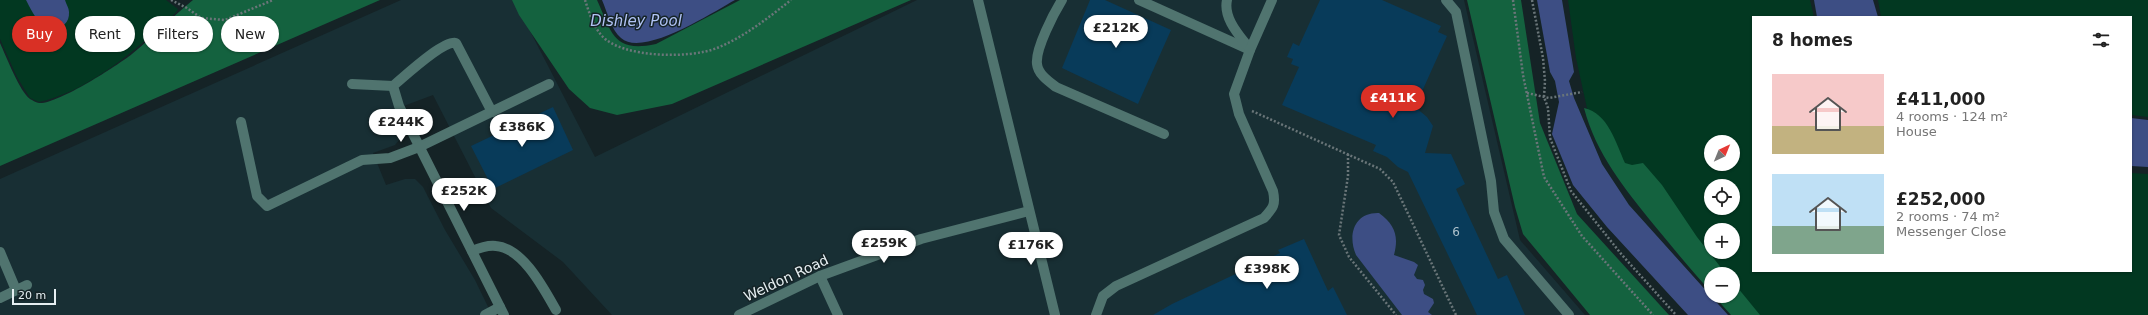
<!DOCTYPE html>
<html lang="en">
<head>
<meta charset="utf-8">
<style>
	:root { --surface:#fff; --page:#f6f6f6; --text:#222; --muted:#767676; --accent:#d93025 }
	body { margin:0; font-family:"DejaVu Sans",sans-serif; background:var(--page); color:var(--text); height:100vh; display:flex; flex-direction:column; font-size:15px; white-space:nowrap }
	* { box-sizing:border-box; margin:0 }
	p { font-size:13px; color:var(--muted) }
	.icon { flex:none; width:22px; height:22px; fill:none; stroke:currentColor; stroke-width:2; stroke-linecap:round; stroke-linejoin:round }
	.map { position:relative; flex:1; overflow:hidden }
	.sheet { position:absolute; left:1752px; top:16px; width:380px; height:256px; display:flex; flex-direction:column; background:var(--surface); border-radius:0px; box-shadow:0 1px 3px #0004 }
	.sheet>* { flex:none }
	.hud { position:absolute; left:12px; top:16px; width:380px; height:36px; display:flex; gap:8px }
	.needle { width:26px; rotate:43deg }
	.fabs { position:absolute; left:1704px; top:135px; display:grid; gap:8px }
	.fabs a { display:grid; place-items:center; width:36px; height:36px; border-radius:50%; background:var(--surface); box-shadow:0 1px 3px #0004; font-size:20px }
	.scale { position:absolute; left:12px; bottom:10px; width:44px; box-sizing:border-box; padding-left:4px; border:2px solid #e6eff2; border-top:0; font-size:11px; line-height:14px; white-space:nowrap; color:#e6eff2; -webkit-text-stroke:3px #152326; paint-order:stroke }
	.price { position:absolute; translate:-50% -34px; padding:0 9px; border-radius:14px; background:#fff; color:#222; font-size:13px; line-height:26px; filter:drop-shadow(0 1px 2px #0008) }
	.price::after { content:''; position:absolute; left:50%; top:24px; width:12px; height:9px; margin-left:-6px; background:inherit; clip-path:polygon(0 0,100% 0,50% 100%) }
	.price.selected { background:var(--accent); color:#fff }
	ul { padding:0; list-style:none }
	li { display:flex; align-items:center; gap:12px; height:100px; padding:0 20px }
	li span { display:grid; place-items:center; flex:none; width:112px; height:80px; border-radius:0px; color:#555 }
	li>.icon { margin-inline-start:auto }
	span .icon { width:48px; height:48px; fill:#fffc; stroke-width:1 }
	li b { font-size:17px }
	h2 { display:flex; justify-content:space-between; align-items:center; height:48px; padding:0 20px; font-size:17px }
	.chip { padding:0 14px; border-radius:18px; background:var(--surface); box-shadow:0 1px 3px #0004; font-size:14px; line-height:36px }
	.chip.selected { background:var(--accent); color:#fff }
	.map>svg:first-child { display:block }
	.built { fill:#182f34 }
	.green { fill:#023821; fill-rule:evenodd }
	.forest { fill:#14623f }
	.water { fill:#3d4e84 }
	.building { fill:#083b5a }
	.lines { fill:none; stroke-linecap:round; stroke-linejoin:round }
	.path { stroke:#6a7679; stroke-width:2.5; stroke-dasharray:2 2; stroke-linecap:butt }
	.minor { stroke:#50746f; stroke-width:10 }
	.labels { text-anchor:middle; dominant-baseline:central; stroke-width:3; stroke-linejoin:round; paint-order:stroke }
	.number-label { font-size:12px; fill:#aec2cc }
	.street-label { font-size:14px; fill:#e6eff2; stroke:#152326 }
	.water-label { font-size:15px; font-style:italic; fill:#b1c3f5; stroke:#152326 }
</style>
</head>
<body>
<div class="map">
<svg width="2148" height="315" viewBox="0 0 2148 315">
	<rect width="100%" height="100%" fill="#152326"/>
	<path class="built" d="M401,0H514L595,157L917,0H1464L1520,240L1585,315H612L563,262L491,208L433,95L393,110L401,130V138L395,145L373,153L386,185L405,179H415L423,187L445,230L475,280L492,315H0V179Z"/>
	<g class="green">
		<path d="M0,0H166L178,9C175,15 168,19 163,24C131,55 83,93 39,102L30,98L17,77L0,39Z"/>
		<path d="M1568,0H1810L1814,17H1753V271H2131V173L2148,174V315H1733V274H1711L1590,122L1576,58ZM1711,142H1733V164H1711ZM1711,186H1733V208H1711ZM1711,230H1733V252H1711Z"/>
		<path d="M1878,0H2148V117L2131,115V17H1881Z"/>
	</g>
	<g class="forest">
		<path d="M193,0H380L0,166V43C6,56 20,92 30,99C32,100 37,103 39,103C56,105 117,66 132,54C153,37 172,17 193,0Z"/>
		<path d="M512,0H597C612,33 613,53 656,44L740,0H911L672,104L617,115L590,108L569,89L519,15Z"/>
		<path d="M1467,0H1521L1540,123L1577,214L1669,315H1590L1523,234L1515,207Z"/>
		<path d="M1584,108C1608,113 1616,143 1625,163L1632,165L1643,163L1662,185L1697,237L1726,274H1711V292C1691,270 1673,248 1654,225C1625,189 1596,154 1584,108Z"/>
		<path d="M1733,282L1760,315H1731L1714,296H1733Z"/>
	</g>
	<g class="water">
		<path d="M26,0H65C66,4 69,8 69,12C70,28 53,32 42,24C35,18 30,8 26,0Z"/>
		<path d="M602,0H735C713,12 643,58 621,38C611,30 607,11 602,0Z"/>
		<path d="M1537,0H1562L1574,72L1569,81L1574,98L1602,164L1629,205L1728,315H1688L1607,227L1573,185L1552,134L1559,102L1555,81L1550,72Z"/>
		<path d="M1814,0H1873L1878,17H1817Z"/>
		<path d="M2131,118L2148,120V167L2131,166Z"/>
		<path d="M1379,213C1395,225 1399,236 1394,255L1414,262L1418,265L1414,275L1417,279L1423,280L1425,285L1423,290L1424,294L1433,299L1434,303L1428,312L1432,315H1402L1356,255C1347,234 1355,212 1379,213Z"/>
	</g>
	<g class="building">
		<path d="M1090,0H1105L1171,30L1138,104L1062,68Z"/>
		<path d="M1320,0H1382L1441,26L1438,32L1447,36L1415,107L1427,117L1433,126L1425,153L1451,154L1465,184L1456,189L1498,279L1507,275L1525,315H1477L1408,172L1398,167L1387,157L1373,151L1376,145L1282,105L1299,67L1291,64L1293,59L1287,57L1293,43L1299,46Z"/>
		<path d="M553,107L573,150L493,189L471,146Z"/>
		<path d="M1304,239L1328,291L1333,287L1347,315H1153L1172,304L1280,253L1278,250Z"/>
	</g>
	<g class="lines">
		<g class="path">
			<path d="M171,0L187,8L201,18L225,20L273,0"/>
			<path d="M585,0C589,12 593,26 602,36C622,58 690,59 717,48C744,37 768,18 791,0"/>
			<path d="M1513,0L1523,75L1544,177L1582,236L1653,315"/>
			<path d="M1532,0L1543,58L1545,81L1544,97L1548,108L1550,138L1571,191L1622,255L1676,315"/>
			<path d="M1527,93L1549,98L1582,92"/>
			<path d="M1252,111L1380,169L1393,182L1456,315"/>
			<path d="M1348,154V176L1339,235L1349,257L1396,315"/>
		</g>
		<g class="minor">
			<path d="M978,0L1055,315"/>
			<path d="M1062,0C1054,13 1035,49 1037,64C1038,74 1048,81 1056,87L1164,134"/>
			<path d="M1139,0L1250,50"/>
			<path d="M1227,0C1223,18 1239,35 1249,48"/>
			<path d="M1446,0L1456,12L1491,181L1494,212L1504,239L1569,315"/>
			<path d="M352,84L393,86"/>
			<path d="M492,112L456,43C443,40 404,77 393,86L399,106L504,315"/>
			<path d="M241,122L257,196L267,206L362,160L390,158L419,147L549,84"/>
			<path d="M472,251C479,248 487,245 496,246C523,248 544,289 556,310"/>
			<path d="M0,252L16,290"/>
			<path d="M820,276L838,315"/>
			<path d="M0,298L27,285"/>
			<path d="M485,315L500,307"/>
			<path d="M739,315L820,276L921,239L1029,211"/>
			<path d="M1096,315L1103,296L1116,286L1264,218C1273,208 1276,205 1273,191L1239,114L1234,94L1250,50L1272,0"/>
		</g>
	</g>
	<g class="labels">
		<g class="number-label">
			<text x="1456" y="232">6</text>
		</g>
		<g class="street-label">
			<text transform="translate(786 278) rotate(-25)">Weldon Road</text>
		</g>
		<g class="water-label">
			<text x="636" y="21">Dishley Pool</text>
		</g>
	</g>
</svg>
<div class="fabs">
<a><svg class="needle" viewBox="-14 -14 28 28"><path d="M0-13l5 13h-10z" fill="#e53935"/><path d="M0 13l5-13h-10z" fill="#767676"/></svg></a>
<a><svg class="icon" aria-label="locate" viewBox="0 0 24 24"><circle cx="12" cy="12" r="6"/><path d="M12 2v4M12 18v4M2 12h4M18 12h4"/></svg></a>
<a>+</a>
<a>−</a>
</div>
<div class="scale">20 m</div>
<b class="price" style="left:1116px;top:49px">£212K</b>
<b class="price selected" style="left:1393px;top:119px">£411K</b>
<b class="price" style="left:401px;top:143px">£244K</b>
<b class="price" style="left:522px;top:148px">£386K</b>
<b class="price" style="left:464px;top:212px">£252K</b>
<b class="price" style="left:884px;top:264px">£259K</b>
<b class="price" style="left:1031px;top:266px">£176K</b>
<b class="price" style="left:1267px;top:290px">£398K</b>
<div class="hud">
<a class="chip selected">Buy</a>
<a class="chip">Rent</a>
<a class="chip">Filters</a>
<a class="chip">New</a>
</div>
<section class="sheet">
<h2>8 homes<svg class="icon" aria-label="filters" viewBox="0 0 24 24"><path d="M4 7h16M4 17h16"/><circle cx="9" cy="7" r="2"/><circle cx="15" cy="17" r="2"/></svg></h2>
<ul>
<li><span style="background:linear-gradient(#f6c9c9 65%,#c2b280 0)"><svg class="icon" aria-label="home" viewBox="0 0 24 24"><path d="M3 11l9-7 9 7M6 9v11h12V9"/></svg></span><div><b>£411,000</b><p>4 rooms · 124 m²</p><p>House</p></div></li>
<li><span style="background:linear-gradient(#bfe0f5 65%,#7fa58c 0)"><svg class="icon" aria-label="home" viewBox="0 0 24 24"><path d="M3 11l9-7 9 7M6 9v11h12V9"/></svg></span><div><b>£252,000</b><p>2 rooms · 74 m²</p><p>Messenger Close</p></div></li>
</ul>
</section>
</div>
</body>
</html>
